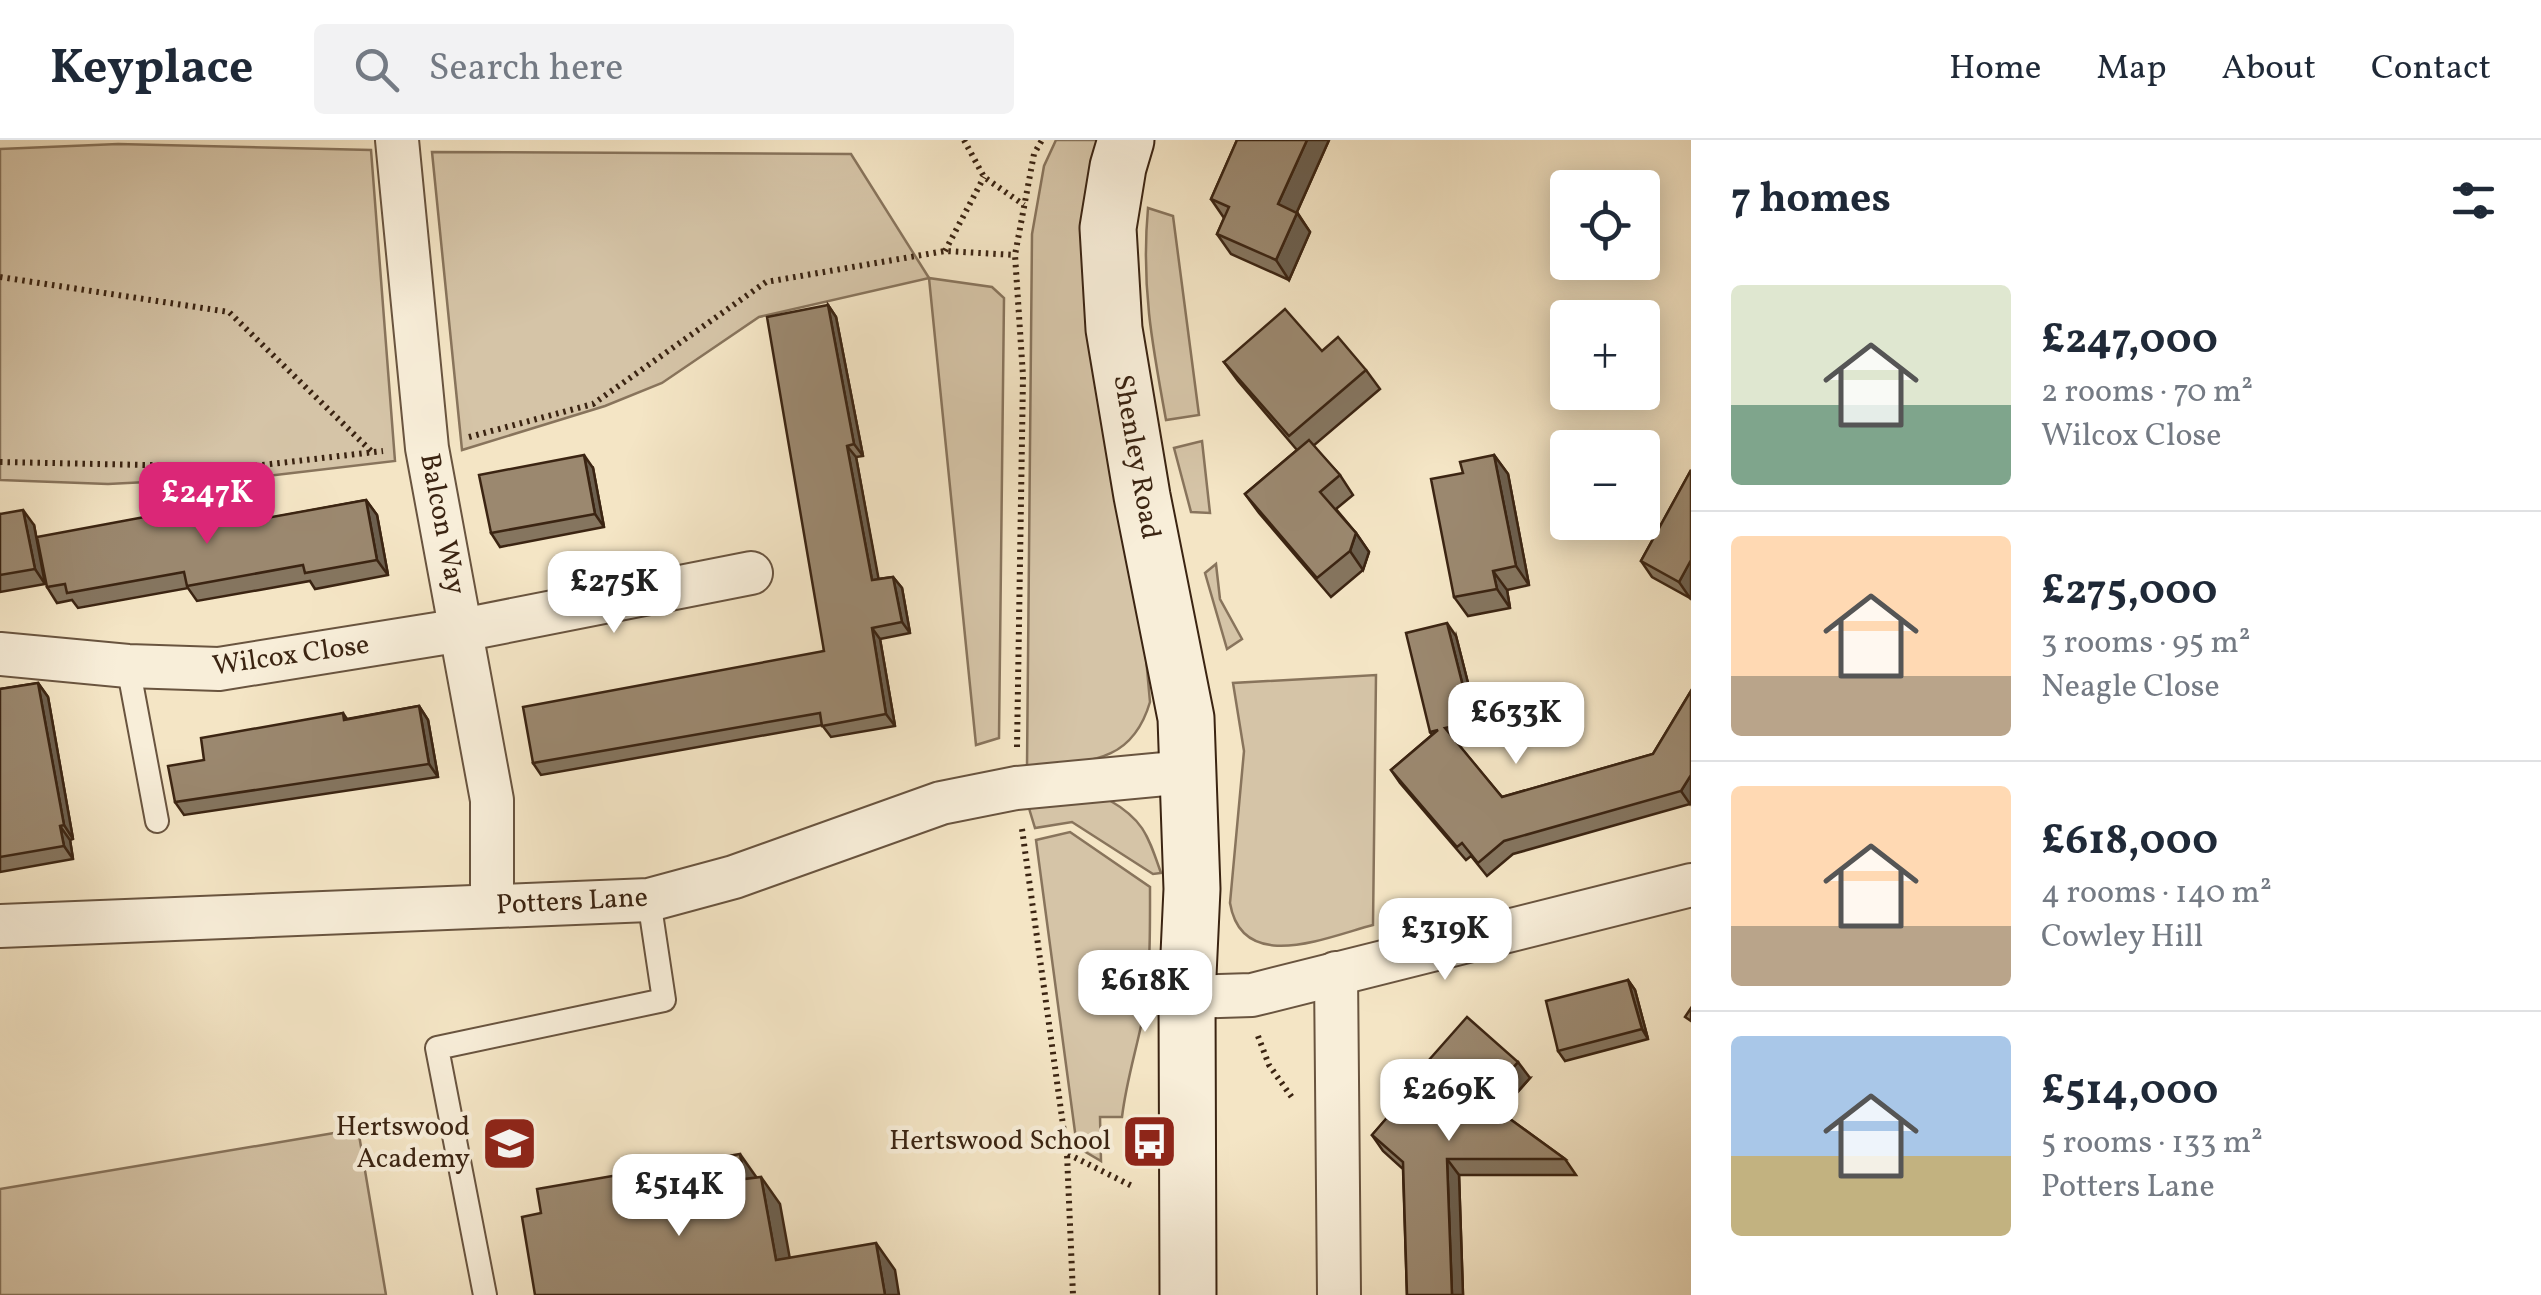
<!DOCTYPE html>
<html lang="en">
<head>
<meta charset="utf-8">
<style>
	:root { --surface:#fff; --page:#f2f2f3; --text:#1f2937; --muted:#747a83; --line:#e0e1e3; --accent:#db2777 }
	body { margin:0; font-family:Vollkorn,serif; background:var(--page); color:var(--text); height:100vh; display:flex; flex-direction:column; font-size:38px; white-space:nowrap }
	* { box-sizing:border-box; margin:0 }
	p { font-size:32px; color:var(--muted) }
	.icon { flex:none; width:55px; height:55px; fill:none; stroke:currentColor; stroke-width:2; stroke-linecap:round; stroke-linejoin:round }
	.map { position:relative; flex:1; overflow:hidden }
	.side { display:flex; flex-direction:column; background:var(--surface); width:850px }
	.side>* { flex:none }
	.controls { position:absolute; left:1550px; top:30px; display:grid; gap:20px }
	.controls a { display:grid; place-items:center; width:110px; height:110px; border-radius:10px; background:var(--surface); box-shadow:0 5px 25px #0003; font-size:50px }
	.price { position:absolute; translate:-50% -85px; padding:0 22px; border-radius:20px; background:#fff; color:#222; font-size:32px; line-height:65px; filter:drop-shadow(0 2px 5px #0008) }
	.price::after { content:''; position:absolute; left:50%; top:60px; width:30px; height:22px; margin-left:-15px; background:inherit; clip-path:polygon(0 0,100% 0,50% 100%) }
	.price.current { background:var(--accent); color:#fff }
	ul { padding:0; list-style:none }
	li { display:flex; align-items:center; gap:30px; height:250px; padding:0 40px }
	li+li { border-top:2px solid var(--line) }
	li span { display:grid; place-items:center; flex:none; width:280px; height:200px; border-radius:10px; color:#555 }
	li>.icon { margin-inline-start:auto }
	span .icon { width:120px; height:120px; fill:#fffc; stroke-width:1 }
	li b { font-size:42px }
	h2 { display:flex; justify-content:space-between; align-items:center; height:120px; padding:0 40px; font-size:42px }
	header { display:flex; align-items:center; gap:60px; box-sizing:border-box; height:140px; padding:0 50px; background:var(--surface); border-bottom:2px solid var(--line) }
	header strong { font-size:48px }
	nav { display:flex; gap:55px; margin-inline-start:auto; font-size:35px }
	.search { width:700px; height:90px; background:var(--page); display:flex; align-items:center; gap:25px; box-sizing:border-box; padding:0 35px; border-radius:10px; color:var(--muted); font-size:38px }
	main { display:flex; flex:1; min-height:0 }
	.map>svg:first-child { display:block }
	.green { fill:#d5c4a7; stroke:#88745c; stroke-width:2.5 }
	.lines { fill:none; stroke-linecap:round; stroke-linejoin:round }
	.lane-casing { stroke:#69543f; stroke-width:26 }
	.street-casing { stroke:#69543f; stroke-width:46 }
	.secondary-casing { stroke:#3b2412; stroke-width:59 }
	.path { stroke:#3b2412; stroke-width:6; stroke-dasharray:2.5 5; stroke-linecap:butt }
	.lane { stroke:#f8eed9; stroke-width:22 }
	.street { stroke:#f8eed9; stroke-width:42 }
	.secondary { stroke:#f8eed9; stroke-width:55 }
	.wall { fill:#85755f; stroke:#3b2412; stroke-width:2.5 }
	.shaded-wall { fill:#6c5f4e; stroke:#3b2412; stroke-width:2.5 }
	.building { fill:#9b886f; stroke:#3b2412; stroke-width:2.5 }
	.labels { text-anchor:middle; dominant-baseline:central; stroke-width:9; stroke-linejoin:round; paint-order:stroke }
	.street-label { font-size:28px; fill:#3b2412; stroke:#f8eed9 }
	.poi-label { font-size:28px; fill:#3b2412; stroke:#f8eed9; text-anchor:end }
</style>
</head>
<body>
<header>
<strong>Keyplace</strong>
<div class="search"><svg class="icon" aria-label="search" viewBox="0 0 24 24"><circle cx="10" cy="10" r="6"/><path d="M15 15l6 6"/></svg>Search here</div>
<nav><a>Home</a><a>Map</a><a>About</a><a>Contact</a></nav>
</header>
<main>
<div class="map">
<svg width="1691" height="1155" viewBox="0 0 1691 1155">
	<rect width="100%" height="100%" fill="#f4e5c5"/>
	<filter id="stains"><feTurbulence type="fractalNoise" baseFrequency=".002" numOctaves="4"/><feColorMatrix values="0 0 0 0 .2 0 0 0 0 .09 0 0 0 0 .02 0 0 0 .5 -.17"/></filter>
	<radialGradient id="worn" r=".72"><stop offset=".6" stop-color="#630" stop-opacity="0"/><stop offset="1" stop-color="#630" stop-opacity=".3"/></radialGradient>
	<g class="green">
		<path d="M1056,0H1099L1150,562C1131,627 1083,621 1027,627L1032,94L1044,26Z"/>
		<path d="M118,4L371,10L395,321L267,336L108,344L0,340V9Z"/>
		<path d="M432,12L851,14L929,138L992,147L1004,158L999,598L976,605L929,138L759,177L662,243L605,266L462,310Z"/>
		<path d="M1148,68L1173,76L1199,275L1166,280C1152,204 1141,145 1148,68Z"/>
		<path d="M1202,301L1210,373L1191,372L1174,308Z"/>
		<path d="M1216,424L1220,459L1242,499L1227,509L1205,433Z"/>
		<path d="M1376,535L1373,785C1327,797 1242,835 1230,763L1244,611L1233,543Z"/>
		<path d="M1109,660C1144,680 1148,696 1161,733L1153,734L1072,682L1035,688L1028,665Z"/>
		<path d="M1070,692L1150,747C1150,793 1151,840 1141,886C1134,918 1126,944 1122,977H1100L1101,1021L1077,1007L1036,700Z"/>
		<path d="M358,989L386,1155H0V1049Z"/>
	</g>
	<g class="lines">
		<defs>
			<g id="lane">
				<path d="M128,526L157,681"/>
				<path d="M485,1155L437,908L664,860L649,760"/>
			</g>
			<g id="street">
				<path d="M397,0L427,308L492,660V766"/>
				<path d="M0,514L128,526L219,529L462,490L751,433"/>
				<path d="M0,786L649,760L734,737L941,663L1016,648L1186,632"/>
				<path d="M1336,833L1339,1155"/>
				<path d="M1187,857L1252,855L1691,745"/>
			</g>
			<path id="secondary" d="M1126,0L1118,27L1108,88L1114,189L1142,356L1186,578L1192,749L1187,857L1188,1155"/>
		</defs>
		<use href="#lane" class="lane-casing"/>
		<use href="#street" class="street-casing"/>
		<use href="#secondary" class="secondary-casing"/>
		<g class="path">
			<path d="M964,0L984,37L1024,65"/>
			<path d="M945,111L984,37"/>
			<path d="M0,137L229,172L371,311"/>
			<path d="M469,297L593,264L766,142L945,111L1015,115"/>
			<path d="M0,322L245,327L383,311"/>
			<path d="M1017,607L1023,236L1015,115L1034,14L1042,0"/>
			<path d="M1022,689L1067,1014L1073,1155"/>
			<path d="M1258,896L1269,925L1293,959"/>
			<path d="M1068,1014L1134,1047"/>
		</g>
		<use href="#lane" class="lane"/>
		<use href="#street" class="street"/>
		<use href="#secondary" class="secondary"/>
	</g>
	<g class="wall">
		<path d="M1237,0H1329L1297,72L1310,92L1289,140L1231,114L1217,94L1224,78L1211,59Z"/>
		<path d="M828,165L836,177L863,316L856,317L878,439L893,437L902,448L910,493L880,499L895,586L831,597L822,585L541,635L533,623L824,511Z"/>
		<path d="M1322,211L1366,230L1380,249L1313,306L1340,335L1353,355L1336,369L1356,393L1369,412L1363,430L1331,457L1259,373L1245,354L1297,310L1238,241L1224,222Z"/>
		<path d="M1494,315L1508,334L1529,445L1507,450L1510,468L1468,476L1454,457L1463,333Z"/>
		<path d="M593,328L604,387L500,407L491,393Z"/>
		<path d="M1691,330L1690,458L1652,437L1641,421Z"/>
		<path d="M366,360L377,375L388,435L315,449L310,441L197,461L188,448L78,468L72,460L57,463L47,447L209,365L219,378L254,381Z"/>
		<path d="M0,374L34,385L45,444L0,452Z"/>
		<path d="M1456,496L1481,594L1455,601L1502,657L1653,614L1691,551L1690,664L1513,714L1487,736L1471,716L1466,720L1400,643L1391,630L1432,595L1430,592Z"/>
		<path d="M38,543L48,557L73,699L70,700L73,719L0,732V549Z"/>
		<path d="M419,566L428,580L438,637L184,675L175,662L204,620L343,573L347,579Z"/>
		<path d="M1628,840L1635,850L1648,899L1565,921L1558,911Z"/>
		<path d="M1530,938L1500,972L1565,1019L1576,1035H1459L1463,1155H1407L1403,1029L1383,1011L1372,995L1402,961L1398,955Z"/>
	</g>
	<g class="shaded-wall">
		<path d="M1307,0H1329L1292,83L1278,64Z"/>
		<path d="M1297,73L1310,92L1289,140L1276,120Z"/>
		<path d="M828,165L836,177L863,316L854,304Z"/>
		<path d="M847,306L856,317L881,452L872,440Z"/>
		<path d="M584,315L593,328L604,387L595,374Z"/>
		<path d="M1494,315L1508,334L1529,445L1516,426Z"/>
		<path d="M366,360L377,375L388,435L377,420Z"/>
		<path d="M209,365L220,380H212Z"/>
		<path d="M23,370L34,385L45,444L35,429Z"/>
		<path d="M1356,393L1369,412L1363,430L1350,411Z"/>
		<path d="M1691,420V455L1690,458L1679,442Z"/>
		<path d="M1493,431L1507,450L1510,468L1497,449Z"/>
		<path d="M893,437L902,448L910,493L902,482Z"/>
		<path d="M1447,483L1456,496L1481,594L1472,582Z"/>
		<path d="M872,488L880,499L895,586L886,574Z"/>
		<path d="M38,543L48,557L73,699L64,685Z"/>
		<path d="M419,566L428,580L438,637L429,624Z"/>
		<path d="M1691,635V662L1690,664L1681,651Z"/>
		<path d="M60,686L70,700L73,719L64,706Z"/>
		<path d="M1628,840L1635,850L1648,899L1642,889Z"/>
		<path d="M1518,922L1530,938L1496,976L1484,960Z"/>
		<path d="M740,1014L759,1041L744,1039Z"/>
		<path d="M1447,1019L1459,1035L1463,1155H1452Z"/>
		<path d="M761,1037L780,1064L795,1147L776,1120Z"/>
		<path d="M876,1103L895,1130L899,1155H885Z"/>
	</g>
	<g class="building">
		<path d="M1237,0H1307L1278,64L1297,73L1276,120L1217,94L1229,67L1211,59Z"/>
		<path d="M828,165L854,304L847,306L872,440L893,437L902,482L872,488L886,574L822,586L820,573L533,623L523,567L824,511L767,177Z"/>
		<path d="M1285,169L1322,211L1338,197L1366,230L1289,296L1224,222Z"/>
		<path d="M1309,300L1340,335L1320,352L1356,393L1350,411L1317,438L1245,354Z"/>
		<path d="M584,315L595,374L491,393L479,335Z"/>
		<path d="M1494,315L1516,426L1493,431L1497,449L1454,457L1431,339L1463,333L1460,322Z"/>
		<path d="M1691,330V420L1679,442L1641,421Z"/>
		<path d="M366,360L377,420L305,433L303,425L187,446L184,432L67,453L65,444L47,447L37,397L209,365L212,380L249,372L250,381Z"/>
		<path d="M23,370L35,429L0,435V374Z"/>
		<path d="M1447,483L1472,582L1445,588L1502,657L1653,614L1691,551V635L1681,651L1504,701L1478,723L1462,703L1457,707L1391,630L1438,590L1430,592L1406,493Z"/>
		<path d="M38,543L64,685L60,686L64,706L0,717V549Z"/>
		<path d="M419,566L429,624L175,662L168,626L204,620L201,598L343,573L344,580Z"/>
		<path d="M1628,840L1642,889L1558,911L1546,861Z"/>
		<path d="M1691,868V881L1685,877Z"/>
		<path d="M1467,877L1518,922L1484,960L1565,1019H1447L1452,1155H1407L1403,1022L1372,995L1403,959L1398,955Z"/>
		<path d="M740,1014L744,1039L761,1037L776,1120L876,1103L885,1155H535L522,1077L541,1073L537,1049Z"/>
	</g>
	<defs>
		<symbol id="bus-square" viewBox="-11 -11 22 22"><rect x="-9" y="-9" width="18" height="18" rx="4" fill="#8f2418" stroke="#f8eed9"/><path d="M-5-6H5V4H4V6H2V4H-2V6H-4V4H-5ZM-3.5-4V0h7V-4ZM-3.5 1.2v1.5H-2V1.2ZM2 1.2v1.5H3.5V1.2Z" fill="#fff"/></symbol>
		<symbol id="school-square" viewBox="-11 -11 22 22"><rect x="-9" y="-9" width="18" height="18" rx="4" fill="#8f2418" stroke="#f8eed9"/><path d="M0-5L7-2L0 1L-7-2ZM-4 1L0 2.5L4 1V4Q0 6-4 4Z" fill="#fff"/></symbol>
	</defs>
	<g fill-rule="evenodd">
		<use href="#bus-square" x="1118" y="970" width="63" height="63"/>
		<use href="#school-square" x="478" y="972" width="63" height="63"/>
	</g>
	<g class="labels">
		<g class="street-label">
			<text transform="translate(1136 317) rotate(80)">Shenley Road</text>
			<text transform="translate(442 384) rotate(79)">Balcon Way</text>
			<text transform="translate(291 516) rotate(-8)">Wilcox Close</text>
			<text transform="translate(572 762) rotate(-3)">Potters Lane</text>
		</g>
		<g class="poi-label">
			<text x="470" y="987">Hertswood<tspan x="470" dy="32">Academy</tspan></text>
			<text x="1111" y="1001">Hertswood School</text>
		</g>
	</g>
	<rect width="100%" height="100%" filter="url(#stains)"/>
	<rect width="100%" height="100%" fill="url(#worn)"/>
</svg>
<div class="controls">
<a><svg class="icon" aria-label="locate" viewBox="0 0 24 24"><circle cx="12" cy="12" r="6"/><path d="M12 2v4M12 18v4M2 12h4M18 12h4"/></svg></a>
<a>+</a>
<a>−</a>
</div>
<b class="price current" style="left:207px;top:407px">£247K</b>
<b class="price" style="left:614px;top:496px">£275K</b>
<b class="price" style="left:1516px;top:627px">£633K</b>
<b class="price" style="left:1445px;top:843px">£319K</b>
<b class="price" style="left:1145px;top:895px">£618K</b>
<b class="price" style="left:1449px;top:1004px">£269K</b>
<b class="price" style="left:679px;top:1099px">£514K</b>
</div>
<section class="side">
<h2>7 homes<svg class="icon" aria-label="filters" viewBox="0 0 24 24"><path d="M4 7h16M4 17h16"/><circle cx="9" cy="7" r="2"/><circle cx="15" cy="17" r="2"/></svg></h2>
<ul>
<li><span style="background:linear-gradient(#dfe7d0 60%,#7fa58c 0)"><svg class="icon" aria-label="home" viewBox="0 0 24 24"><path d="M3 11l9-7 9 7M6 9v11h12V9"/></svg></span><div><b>£247,000</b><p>2 rooms · 70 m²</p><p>Wilcox Close</p></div></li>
<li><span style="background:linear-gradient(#ffd9b3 70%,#b9a48a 0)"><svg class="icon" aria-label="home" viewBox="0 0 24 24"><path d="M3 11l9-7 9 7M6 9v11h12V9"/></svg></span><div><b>£275,000</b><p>3 rooms · 95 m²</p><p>Neagle Close</p></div></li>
<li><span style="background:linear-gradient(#ffd9b3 70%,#b9a48a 0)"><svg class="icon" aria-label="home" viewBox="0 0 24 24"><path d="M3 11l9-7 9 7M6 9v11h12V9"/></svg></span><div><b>£618,000</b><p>4 rooms · 140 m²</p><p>Cowley Hill</p></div></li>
<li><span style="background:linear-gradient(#a9c7e8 60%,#c2b280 0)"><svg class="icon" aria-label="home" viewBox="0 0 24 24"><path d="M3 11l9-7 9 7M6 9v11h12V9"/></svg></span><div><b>£514,000</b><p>5 rooms · 133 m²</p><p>Potters Lane</p></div></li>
</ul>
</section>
</main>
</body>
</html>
